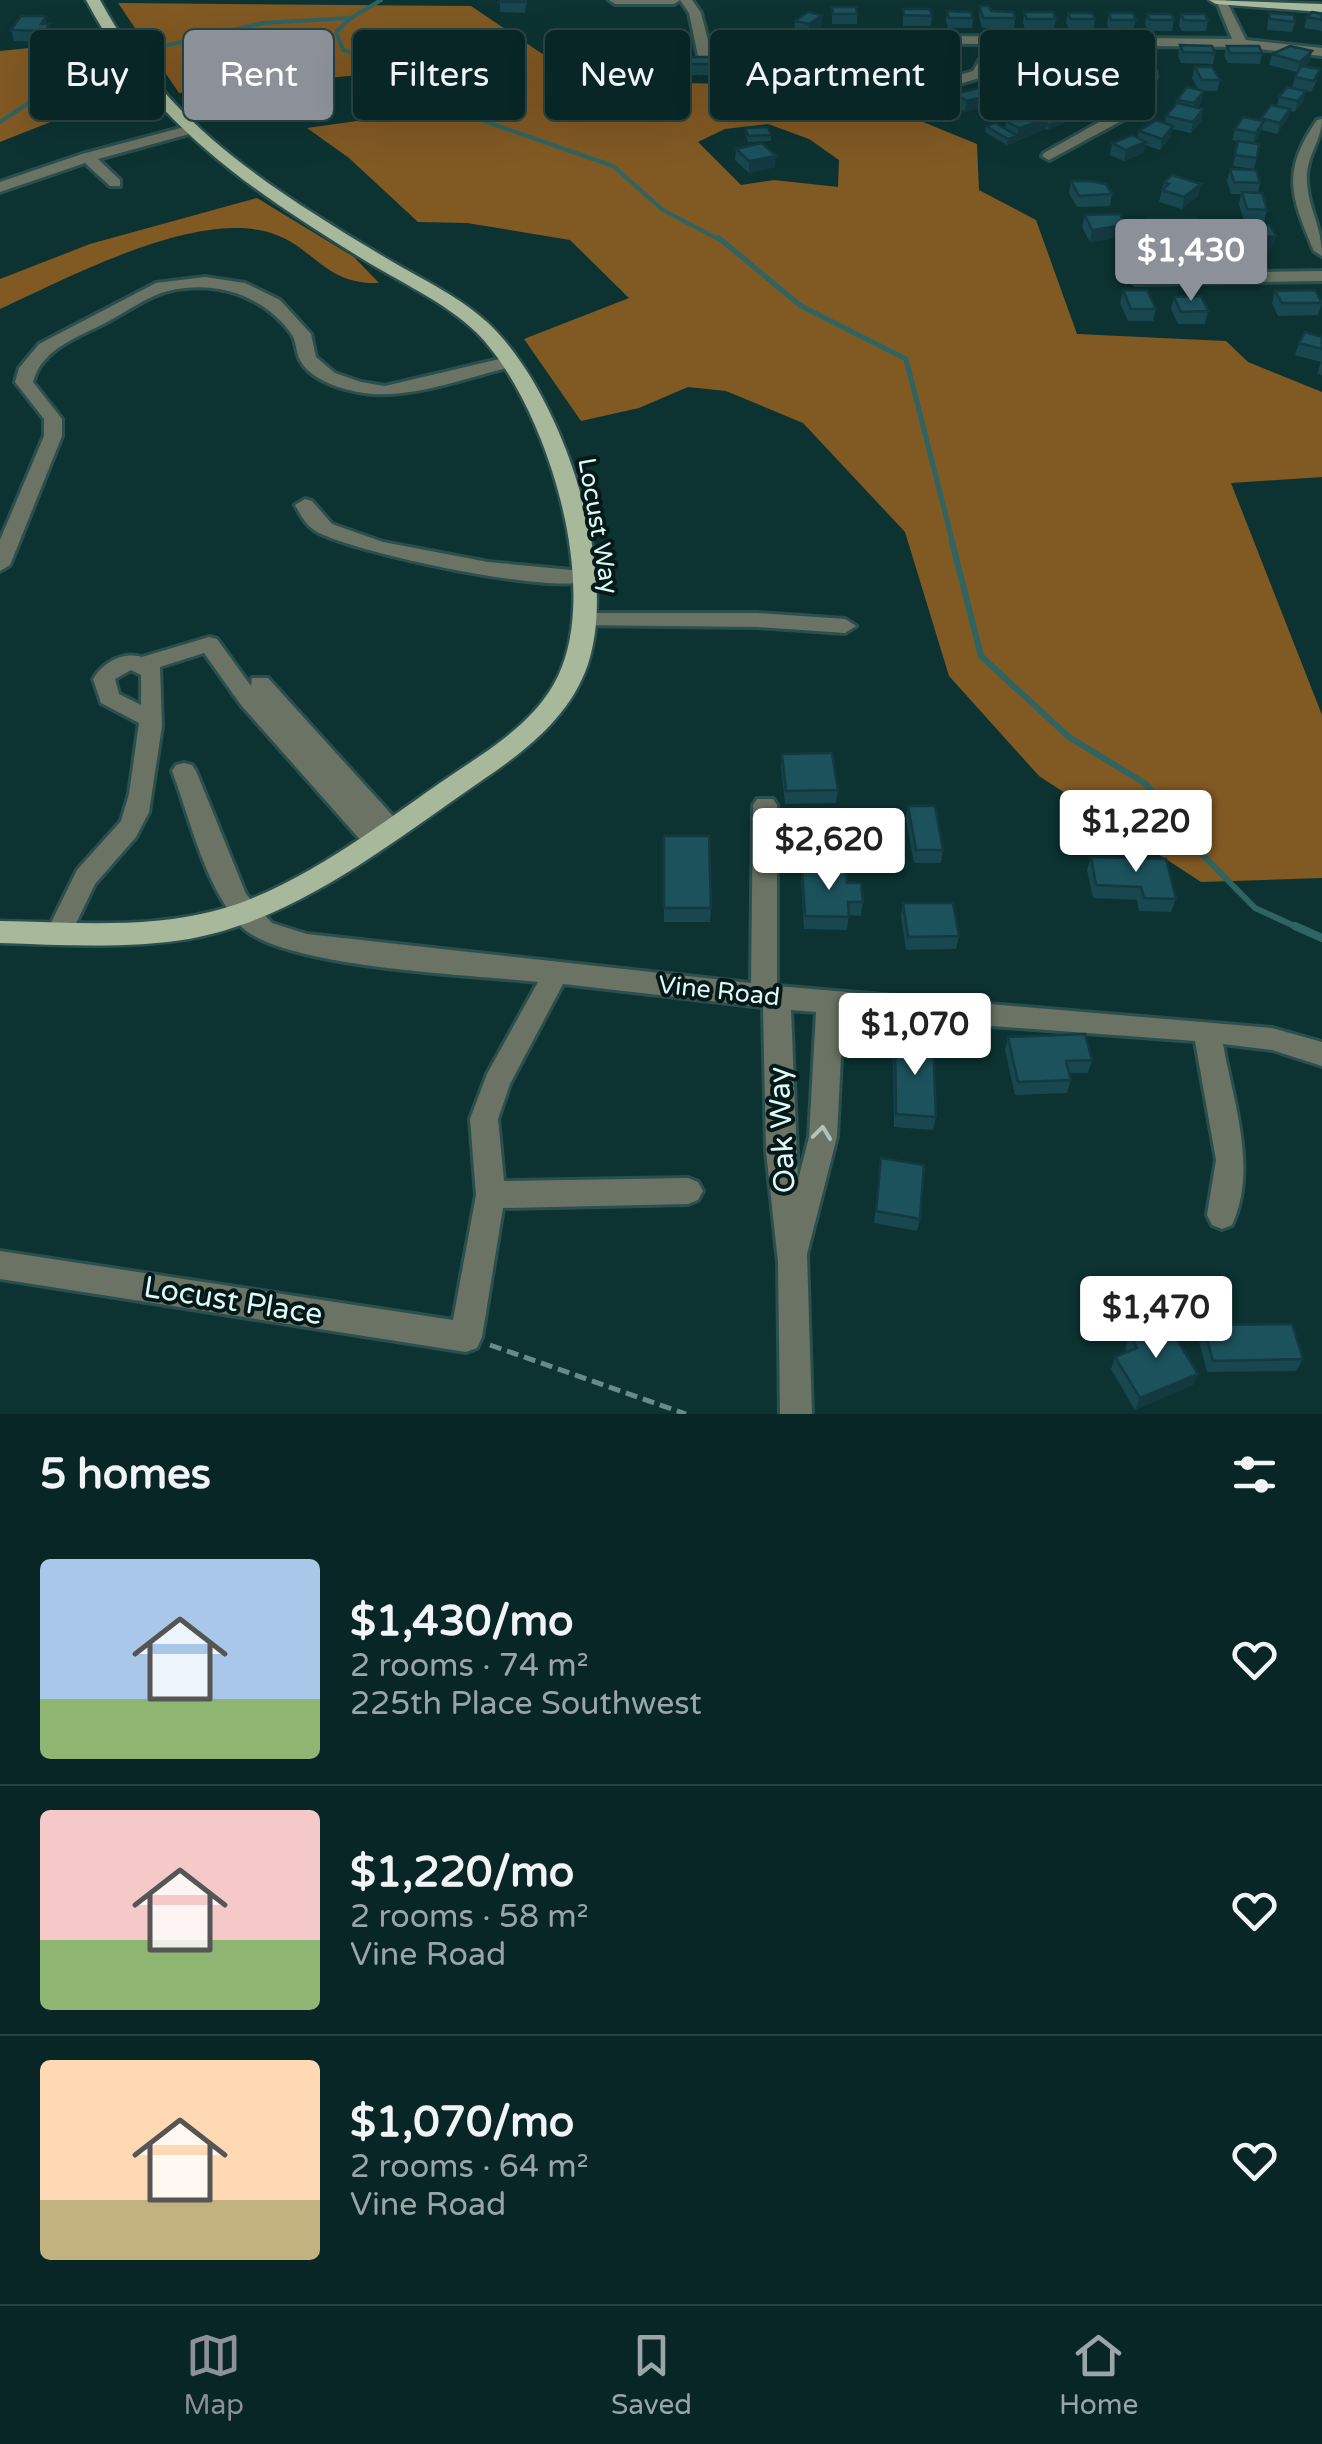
<!DOCTYPE html>
<html lang="en">
<head>
<meta charset="utf-8">
<style>
	:root { --surface:#092626; --page:#173232; --text:#f1f3f6; --muted:#99a5a7; --line:#294343; --accent:#8c9099 }
	body { margin:0; font-family:"Varela Round",sans-serif; background:var(--page); color:var(--text); height:100vh; display:flex; flex-direction:column; font-size:38px; white-space:nowrap }
	* { box-sizing:border-box; margin:0 }
	p { font-size:32px; color:var(--muted) }
	.icon { flex:none; width:55px; height:55px; fill:none; stroke:currentColor; stroke-width:2; stroke-linecap:round; stroke-linejoin:round }
	.map { position:relative; height:1414px; overflow:hidden }
	.sheet { display:flex; flex-direction:column; background:var(--surface); flex:1 }
	.sheet>* { flex:none }
	.top-card { position:absolute; left:30px; top:30px; width:1262px; height:90px; display:flex; gap:20px }
	.price { position:absolute; translate:-50% -85px; padding:0 22px; border-radius:10px; background:#fff; color:#222; font-size:32px; line-height:65px; filter:drop-shadow(0 2px 5px #0008) }
	.price::after { content:''; position:absolute; left:50%; top:60px; width:30px; height:22px; margin-left:-15px; background:inherit; clip-path:polygon(0 0,100% 0,50% 100%) }
	.price.selected { background:var(--accent); color:#fff }
	ul { padding:0; list-style:none }
	li { display:flex; align-items:center; gap:30px; height:250px; padding:0 40px }
	li+li { border-top:2px solid var(--line) }
	li span { display:grid; place-items:center; flex:none; width:280px; height:200px; border-radius:10px; color:#555 }
	li>.icon { margin-inline-start:auto }
	span .icon { width:120px; height:120px; fill:#fffc; stroke-width:1 }
	li b { font-size:42px }
	h2 { display:flex; justify-content:space-between; align-items:center; height:120px; padding:0 40px; font-size:42px }
	.chip { padding:0 35px; border-radius:10px; background:var(--surface); box-shadow:0 10px 40px #0002,0 0 0 2px var(--line); font-size:35px; line-height:90px }
	.chip.selected { background:var(--accent); color:#fff }
	.menu { display:flex; justify-content:space-around; align-items:center; height:140px; border-top:2px solid var(--line); background:var(--surface); font-size:28px; color:var(--muted) }
	.menu a { display:grid; justify-items:center; gap:5px }
	.menu .selected { color:var(--accent) }
	.map>svg:first-child { display:block }
	.forest { fill:#815923; fill-rule:evenodd }
	.lines { fill:none; stroke-linecap:round; stroke-linejoin:round }
	.stream-far3 { stroke:#2e6462; stroke-width:4 }
	.stream-far2 { stroke:#2e6462; stroke-width:5 }
	.stream-far1 { stroke:#2e6462; stroke-width:6 }
	.stream { stroke:#2e6462; stroke-width:8 }
	.minor-casing { stroke:#2a4f4e; stroke-width:6 }
	.major-casing { stroke:#2a4f4e; stroke-width:5 }
	.path { stroke:#688a88; stroke-width:5; stroke-dasharray:12 6; stroke-linecap:butt }
	.minor { fill:#6b7364; fill-rule:evenodd }
	.major { fill:#a8b99b; fill-rule:evenodd }
	.wall { fill:#18474f }
	.shaded-wall { fill:#143940 }
	.building { fill:#1c525c; stroke:#143940; stroke-width:2.5 }
	.oneway { stroke:#b1c3bc }
	.labels { text-anchor:middle; dominant-baseline:central; stroke-width:8; stroke-linejoin:round; paint-order:stroke }
	.street-label { font-size:25px; fill:#dff9f7; stroke:#051918 }
	.near-street-label { font-size:30px; fill:#dff9f7; stroke:#051918 }
</style>
</head>
<body>
<div class="map">
<svg width="1322" height="1414" viewBox="0 0 1322 1414">
	<rect width="100%" height="100%" fill="#0c3332"/>
	<g class="forest">
		<path d="M118,3L471,6L541,53L606,81L837,87L977,144L979,190L1036,220L1077,334L1226,341L1248,362L1322,392V477L1231,483L1322,715V878L1201,882L1039,776L949,676L905,532L803,423L726,391L688,387L639,408L581,421L524,339L629,298L570,240L467,223L418,222L349,158L307,128L392,116L358,75L179,93ZM768,124L809,139L839,160L838,187L774,180L741,185L698,142L725,129Z"/>
		<path d="M97,41L111,52L125,88L106,100L0,142V51Z"/>
		<path d="M257,198L354,257L379,283C324,285 315,247 271,233C196,209 68,278 0,309V279L90,244Z"/>
	</g>
	<g class="lines">
		<g class="stream-far3">
			<path d="M351,18L336,32L343,50L387,63L424,100L613,166L663,210L722,241"/>
			<path d="M0,122L87,64L263,23L351,18L381,0"/>
		</g>
		<path class="stream-far2" d="M719,238L801,306L906,359L953,544"/>
		<path class="stream-far1" d="M952,542L981,656L1069,737L1146,784L1193,845L1255,908L1301,929"/>
		<path class="stream" d="M1295,926L1322,938"/>
		<defs>
			<g id="minor">
				<path d="M609,0H692L701,13L712,56L705,60L698,56L689,13L680,0L674,4H615Z"/>
				<path d="M1216,0H1226L1246,40L1322,48V56L1241,47L1149,46L1156,77L1134,114L1049,160L1042,156L1044,153L1124,108L1142,77L1135,46L996,44L997,54L983,77L889,105L884,104V98L973,71L983,54V44L849,43L842,39L849,35L1232,39Z"/>
				<path d="M1322,119C1322,140 1306,156 1307,179C1307,207 1322,225 1322,256L1314,251C1291,196 1281,172 1317,120Z"/>
				<path d="M188,126L195,130L193,133L98,159L120,180V186H110L85,163L0,192V182L82,154Z"/>
				<path d="M1322,271V281L1136,284L1128,279L1136,274Z"/>
				<path d="M205,277L245,283L280,300L311,334L316,357L335,373L361,382L385,386L508,357L517,362L514,366C469,377 404,402 358,392C338,388 310,379 300,360C295,351 297,340 290,332C261,294 214,280 168,291C148,296 126,312 107,322C79,337 42,348 33,382L62,419V436L10,565L0,571V540L44,436V419L15,382L19,368L39,344L156,283Z"/>
				<path d="M305,499L312,501L332,524L383,542L488,562L582,571L592,578C571,600 344,551 314,530C305,524 300,514 295,505Z"/>
				<path d="M584,613H757L845,619L856,626L845,633L757,627L576,625L573,620L576,615Z"/>
				<path d="M209,637L217,639L251,686L252,678H268L403,827L400,833H383L385,838L382,844H364L241,705L204,653L160,667L162,726L149,812L136,837L95,884L68,940L59,943L50,940L46,933L77,870L121,821L129,794L139,723L101,703L93,679C103,663 122,651 142,657ZM131,670L141,675V705L119,694L115,679Z"/>
				<path d="M184,763L192,765L196,771L246,894L272,923L307,934L751,983L753,805L757,799H773L777,805V986L1272,1028L1322,1042V1066L1272,1050L1223,1044C1233,1101 1258,1169 1232,1225L1222,1229L1212,1225L1207,1215L1216,1160L1195,1041L843,1015L837,1137L807,1254L812,1414H780L778,1262L766,1151L763,1007L563,984L510,1084L498,1119L504,1181L688,1178L698,1182L703,1191L698,1200L688,1204L503,1208L482,1337L477,1348L466,1352L0,1279V1251L453,1320L476,1195L470,1119L487,1074L538,982C475,975 278,968 240,925C204,884 191,821 172,771L176,765ZM791,1010L816,1012L809,1137L798,1180Z"/>
			</g>
			<g id="major">
				<path d="M86,0H100C167,124 264,184 381,255C417,277 456,294 487,322C561,390 620,567 588,664C571,715 527,750 484,779C393,841 299,919 189,939C126,949 63,945 0,943V921C71,922 144,929 214,911C305,887 388,817 465,766C501,742 539,716 558,676C602,585 545,402 477,333C444,301 399,282 361,258C246,187 151,123 86,0Z"/>
				<path d="M1209,0L1322,4V12L1216,4Z"/>
			</g>
		</defs>
		<use href="#minor" class="minor-casing"/>
		<use href="#major" class="major-casing"/>
		<path class="path" d="M490,1345L686,1414"/>
		<use href="#minor" class="minor"/>
		<use href="#major" class="major"/>
	</g>
	<g class="wall">
		<path d="M500,0H527L525,13L500,12Z"/>
		<path d="M980,6L991,11L1015,18L1014,29L982,28L979,16Z"/>
		<path d="M832,7L857,14V24H832Z"/>
		<path d="M903,9L932,16L931,26H903Z"/>
		<path d="M947,11L973,18L972,28H948L946,22Z"/>
		<path d="M1024,12L1056,19L1054,29H1025L1023,23Z"/>
		<path d="M1068,13L1095,19L1093,30H1069L1066,23Z"/>
		<path d="M1109,13L1136,20L1133,30H1109L1107,24Z"/>
		<path d="M1269,13L1295,22L1292,32L1267,30Z"/>
		<path d="M1147,14L1174,20L1172,31H1148L1145,24Z"/>
		<path d="M1181,14L1208,21L1206,31H1182L1179,25Z"/>
		<path d="M1322,14V31L1304,28L1307,17Z"/>
		<path d="M822,15L821,26L808,35L794,32L795,21Z"/>
		<path d="M48,24L53,34L47,42L14,41L11,30Z"/>
		<path d="M932,38L949,56L948,67L931,66Z"/>
		<path d="M1103,40L1121,59L1118,70L1101,69V50Z"/>
		<path d="M856,42L900,49L898,60L857,61Z"/>
		<path d="M1046,44L1081,51L1079,62L1046,61L1044,54Z"/>
		<path d="M1180,45L1215,53L1213,64L1181,63L1178,56Z"/>
		<path d="M1227,46L1262,53L1260,64L1228,63L1224,56Z"/>
		<path d="M1312,51L1309,62L1304,66L1317,80L1311,92L1294,88L1306,91L1303,102L1295,112L1290,111L1287,120L1277,134L1261,130L1254,143L1257,158L1254,169L1233,166L1238,141L1232,140L1235,129L1261,121V118L1277,106L1279,97L1292,88L1297,72L1269,65L1272,54Z"/>
		<path d="M674,57L725,64L724,75H674Z"/>
		<path d="M1195,67L1220,80L1217,91H1204L1201,102L1197,108L1203,109L1201,121L1191,133L1172,129L1170,137L1160,150L1145,145L1143,153L1124,161L1110,155L1112,143L1137,138L1139,131L1165,123L1166,116L1175,105L1177,100L1199,90L1192,78Z"/>
		<path d="M1020,70L1049,76L1038,86L1025,83L1024,85L1005,99L993,95L992,105L965,112L954,105L955,94L990,92L991,83L1019,73Z"/>
		<path d="M853,71L893,80L862,88L852,82Z"/>
		<path d="M1089,83L1111,86L1104,97L1099,96L1098,100L1081,116L1075,115L1074,118L1057,126L1048,130L1045,129L1007,145L985,132L986,126L1005,129L1006,121L1045,115L1046,109L1065,103L1066,100L1088,86Z"/>
		<path d="M915,101L950,112L923,119L914,112Z"/>
		<path d="M745,128L771,135V141L748,142L745,133Z"/>
		<path d="M736,149L775,167L749,173L735,160Z"/>
		<path d="M1230,169L1260,183L1258,193L1267,210L1264,222L1244,221L1239,204L1241,194H1231L1227,181Z"/>
		<path d="M1071,181L1112,194L1110,206L1077,207L1069,193Z"/>
		<path d="M1164,182L1201,184L1198,196L1182,209L1159,202Z"/>
		<path d="M1085,215L1123,237L1090,242L1082,227Z"/>
		<path d="M1148,218L1200,226L1198,238H1149L1145,230Z"/>
		<path d="M1232,224L1272,248L1236,252L1229,236Z"/>
		<path d="M1123,290L1156,309L1153,321H1128L1120,303Z"/>
		<path d="M1275,291L1322,303L1318,315L1278,316L1272,303Z"/>
		<path d="M1174,297L1208,311L1205,324H1178L1171,309Z"/>
		<path d="M1322,337V375L1317,374L1321,362L1295,355L1299,343Z"/>
		<path d="M782,754L838,790L836,803L785,804L781,767Z"/>
		<path d="M908,806L943,850L941,863H914L906,819Z"/>
		<path d="M664,836L711,908L710,922H664Z"/>
		<path d="M1091,857L1176,899L1171,912L1139,911L1137,900L1093,898L1087,870Z"/>
		<path d="M802,869L847,883L863,902L861,916L849,915L847,930L804,929L801,882Z"/>
		<path d="M903,903L959,936L956,949L906,950L901,916Z"/>
		<path d="M1008,1037L1092,1060L1088,1073H1069L1071,1080L1067,1093L1015,1095L1005,1050Z"/>
		<path d="M895,1038L936,1117L933,1130L894,1127L893,1051Z"/>
		<path d="M881,1158L920,1219L917,1231L874,1223Z"/>
		<path d="M1203,1325L1303,1359L1296,1371L1207,1372L1198,1337Z"/>
		<path d="M1130,1336L1198,1374L1193,1385L1135,1410L1111,1369L1115,1357L1127,1352L1125,1348Z"/>
	</g>
	<g class="shaded-wall">
		<path d="M822,15L821,26L808,35L809,24Z"/>
		<path d="M46,17L48,26L50,24L53,34L47,42L41,24Z"/>
		<path d="M1312,51L1309,62L1297,72L1300,62Z"/>
		<path d="M1051,65L1049,76L1038,86L1039,75Z"/>
		<path d="M894,70L893,80L862,88L863,78Z"/>
		<path d="M1026,74L1024,85L1005,99L1007,88Z"/>
		<path d="M1113,75L1111,86L1104,97L1106,86Z"/>
		<path d="M1100,89L1098,100L1081,116L1083,105Z"/>
		<path d="M1204,91L1201,102L1191,115L1194,103Z"/>
		<path d="M1306,91L1303,102L1295,112L1298,101Z"/>
		<path d="M993,94L992,105L965,112L967,101Z"/>
		<path d="M952,101L950,112L923,119L924,108Z"/>
		<path d="M1076,107L1074,118L1058,126L1060,114Z"/>
		<path d="M1203,109L1201,121L1191,133L1193,122Z"/>
		<path d="M1290,109L1287,120L1277,134L1280,123Z"/>
		<path d="M1047,119L1045,130L1017,140L1019,128Z"/>
		<path d="M1058,121L1057,126L1048,130L1049,125Z"/>
		<path d="M1264,121L1261,133L1253,145L1256,133Z"/>
		<path d="M1173,126L1170,137L1160,150L1162,139Z"/>
		<path d="M1018,136L1017,142L1007,145L1008,139Z"/>
		<path d="M1146,142L1143,153L1124,161L1126,150Z"/>
		<path d="M776,156L775,167L749,173V161Z"/>
		<path d="M1201,184L1198,196L1182,209L1184,197Z"/>
		<path d="M1125,225L1123,237L1090,242L1092,230Z"/>
		<path d="M1276,236L1272,248L1236,252L1239,241Z"/>
		<path d="M1198,1374L1193,1385L1135,1410L1140,1398Z"/>
	</g>
	<g class="building">
		<path d="M500,0H525L524,2H499Z"/>
		<path d="M980,6H989L991,11L1013,12L1015,18H983Z"/>
		<path d="M832,7H856L857,14H833Z"/>
		<path d="M903,9H930L932,16L904,15Z"/>
		<path d="M947,11L971,12L973,18H949Z"/>
		<path d="M808,12L822,15L809,24L795,21Z"/>
		<path d="M1024,12H1053L1056,19H1027Z"/>
		<path d="M1312,12L1322,14V20L1307,17Z"/>
		<path d="M1068,13H1092L1095,19H1071Z"/>
		<path d="M1109,13H1133L1136,20H1111Z"/>
		<path d="M1269,13L1294,15L1295,22L1270,19Z"/>
		<path d="M1147,14H1171L1174,20H1150Z"/>
		<path d="M1181,14H1205L1208,21L1184,20Z"/>
		<path d="M21,16H42L46,17L41,24H50L44,31L11,30Z"/>
		<path d="M932,38L948,39L949,56L932,55Z"/>
		<path d="M1103,40L1120,41L1121,59L1103,58Z"/>
		<path d="M856,42H898L900,49L858,50Z"/>
		<path d="M1046,44H1079L1081,51H1048Z"/>
		<path d="M1180,45L1212,46L1215,53L1183,52Z"/>
		<path d="M1227,46H1259L1262,53H1230Z"/>
		<path d="M1290,46L1312,51L1300,62L1272,54Z"/>
		<path d="M674,57H724L725,64H674Z"/>
		<path d="M1031,60L1051,65L1039,75L1020,70Z"/>
		<path d="M883,63L894,70L863,78L853,71Z"/>
		<path d="M1301,66L1320,69L1314,81L1295,77Z"/>
		<path d="M1195,67H1212L1220,80H1202Z"/>
		<path d="M1010,70L1026,74L1007,88L991,83Z"/>
		<path d="M1096,72L1113,75L1106,86L1089,83Z"/>
		<path d="M1084,85L1100,89L1083,105L1066,100Z"/>
		<path d="M982,87L993,94L967,101L955,94Z"/>
		<path d="M1187,87L1204,91L1194,103L1177,100Z"/>
		<path d="M1287,87L1306,91L1298,101L1279,97Z"/>
		<path d="M942,94L952,101L924,108L915,101Z"/>
		<path d="M1062,101L1076,107L1060,114L1046,109Z"/>
		<path d="M1177,103L1203,109L1193,122L1166,116Z"/>
		<path d="M1271,105L1290,109L1280,123L1261,118Z"/>
		<path d="M1034,112L1047,119L1019,128L1006,121Z"/>
		<path d="M1041,113L1058,121L1049,125L1046,124L1047,119L1038,115Z"/>
		<path d="M1243,117L1264,121L1256,133L1235,129Z"/>
		<path d="M1156,120L1173,126L1162,139L1139,131Z"/>
		<path d="M995,123L1018,136L1008,139L986,126Z"/>
		<path d="M768,127L771,135L748,136L745,128Z"/>
		<path d="M1132,135L1146,142L1126,150L1112,143Z"/>
		<path d="M1238,141L1259,144L1257,158L1235,155Z"/>
		<path d="M762,143L776,156L749,161L736,149Z"/>
		<path d="M1230,169L1256,170L1260,183L1234,182Z"/>
		<path d="M1172,175L1201,184L1184,197L1162,190L1169,184L1164,182Z"/>
		<path d="M1071,181H1089L1106,184L1112,194L1079,196Z"/>
		<path d="M1242,192L1262,193L1267,210L1247,209Z"/>
		<path d="M1120,214L1125,225L1092,230L1085,215Z"/>
		<path d="M1148,218H1196L1200,226H1152Z"/>
		<path d="M1232,224L1270,225L1276,236L1239,241Z"/>
		<path d="M1123,290H1147L1156,309H1131Z"/>
		<path d="M1315,290L1322,303H1282L1275,291Z"/>
		<path d="M1201,296L1208,311L1181,312L1174,297Z"/>
		<path d="M1305,332L1322,337V349L1299,343Z"/>
		<path d="M832,753L838,790L786,791L782,754Z"/>
		<path d="M908,806H935L943,850H916Z"/>
		<path d="M664,836H709L711,908H664Z"/>
		<path d="M1091,857L1166,859L1176,899L1144,898L1141,887L1096,885Z"/>
		<path d="M802,868L846,869L847,883H861L863,902H848L849,917L805,916Z"/>
		<path d="M903,903H953L959,936L908,937Z"/>
		<path d="M1085,1034L1092,1060L1066,1061L1071,1080L1018,1082L1008,1037Z"/>
		<path d="M895,1038L933,1041L936,1117L896,1114Z"/>
		<path d="M881,1158L924,1165L920,1219L876,1211Z"/>
		<path d="M1166,1322L1198,1374L1140,1398L1115,1357L1137,1348L1130,1336Z"/>
		<path d="M1292,1324L1303,1359L1213,1361L1203,1325Z"/>
	</g>
	<defs><path id="oneway-chevron" d="M-2-3.5L2.5 0L-2 3.5" fill="none" stroke-width="1.6" stroke-linecap="round" stroke-linejoin="round" transform="scale(2.5)"/></defs>
	<use class="oneway" href="#oneway-chevron" transform="translate(822 1133) rotate(-83)"/>
	<g class="labels">
		<g class="street-label">
			<text transform="translate(598 526) rotate(80)">Locust Way</text>
			<text transform="translate(719 991) rotate(6)">Vine Road</text>
		</g>
		<g class="near-street-label">
			<text transform="translate(782 1130) rotate(-93)">Oak Way</text>
			<text transform="translate(233 1301) rotate(9)">Locust Place</text>
		</g>
	</g>
</svg>
<b class="price selected" style="left:1191px;top:304px">$1,430</b>
<b class="price" style="left:1136px;top:875px">$1,220</b>
<b class="price" style="left:829px;top:893px">$2,620</b>
<b class="price" style="left:915px;top:1078px">$1,070</b>
<b class="price" style="left:1156px;top:1361px">$1,470</b>
<div class="top-card">
<a class="chip">Buy</a>
<a class="chip selected">Rent</a>
<a class="chip">Filters</a>
<a class="chip">New</a>
<a class="chip">Apartment</a>
<a class="chip">House</a>
</div>
</div>
<section class="sheet">
<h2>5 homes<svg class="icon" aria-label="filters" viewBox="0 0 24 24"><path d="M4 7h16M4 17h16"/><circle cx="9" cy="7" r="2"/><circle cx="15" cy="17" r="2"/></svg></h2>
<ul>
<li><span style="background:linear-gradient(#a9c7e8 70%,#8fb573 0)"><svg class="icon" aria-label="home" viewBox="0 0 24 24"><path d="M3 11l9-7 9 7M6 9v11h12V9"/></svg></span><div><b>$1,430/mo</b><p>2 rooms · 74 m²</p><p>225th Place Southwest</p></div><svg class="icon" aria-label="heart" viewBox="0 0 24 24"><path d="M12 20l-8-8c-3-5 5-10 8-4 3-6 11-1 8 4z"/></svg></li>
<li><span style="background:linear-gradient(#f6c9c9 65%,#8fb573 0)"><svg class="icon" aria-label="home" viewBox="0 0 24 24"><path d="M3 11l9-7 9 7M6 9v11h12V9"/></svg></span><div><b>$1,220/mo</b><p>2 rooms · 58 m²</p><p>Vine Road</p></div><svg class="icon" aria-label="heart" viewBox="0 0 24 24"><path d="M12 20l-8-8c-3-5 5-10 8-4 3-6 11-1 8 4z"/></svg></li>
<li><span style="background:linear-gradient(#ffd9b3 70%,#c2b280 0)"><svg class="icon" aria-label="home" viewBox="0 0 24 24"><path d="M3 11l9-7 9 7M6 9v11h12V9"/></svg></span><div><b>$1,070/mo</b><p>2 rooms · 64 m²</p><p>Vine Road</p></div><svg class="icon" aria-label="heart" viewBox="0 0 24 24"><path d="M12 20l-8-8c-3-5 5-10 8-4 3-6 11-1 8 4z"/></svg></li>
</ul>
</section>
<nav class="menu">
<a class="selected"><svg class="icon" aria-label="map" viewBox="0 0 24 24"><path d="M3 6l6-2 6 2 6-2v14l-6 2-6-2-6 2zM9 4v14M15 6v14"/></svg>Map</a>
<a><svg class="icon" aria-label="saved" viewBox="0 0 24 24"><path d="M7 4h10v16l-5-4-5 4z"/></svg>Saved</a>
<a><svg class="icon" aria-label="home" viewBox="0 0 24 24"><path d="M3 11l9-7 9 7M6 9v11h12V9"/></svg>Home</a>
</nav>
</body>
</html>
